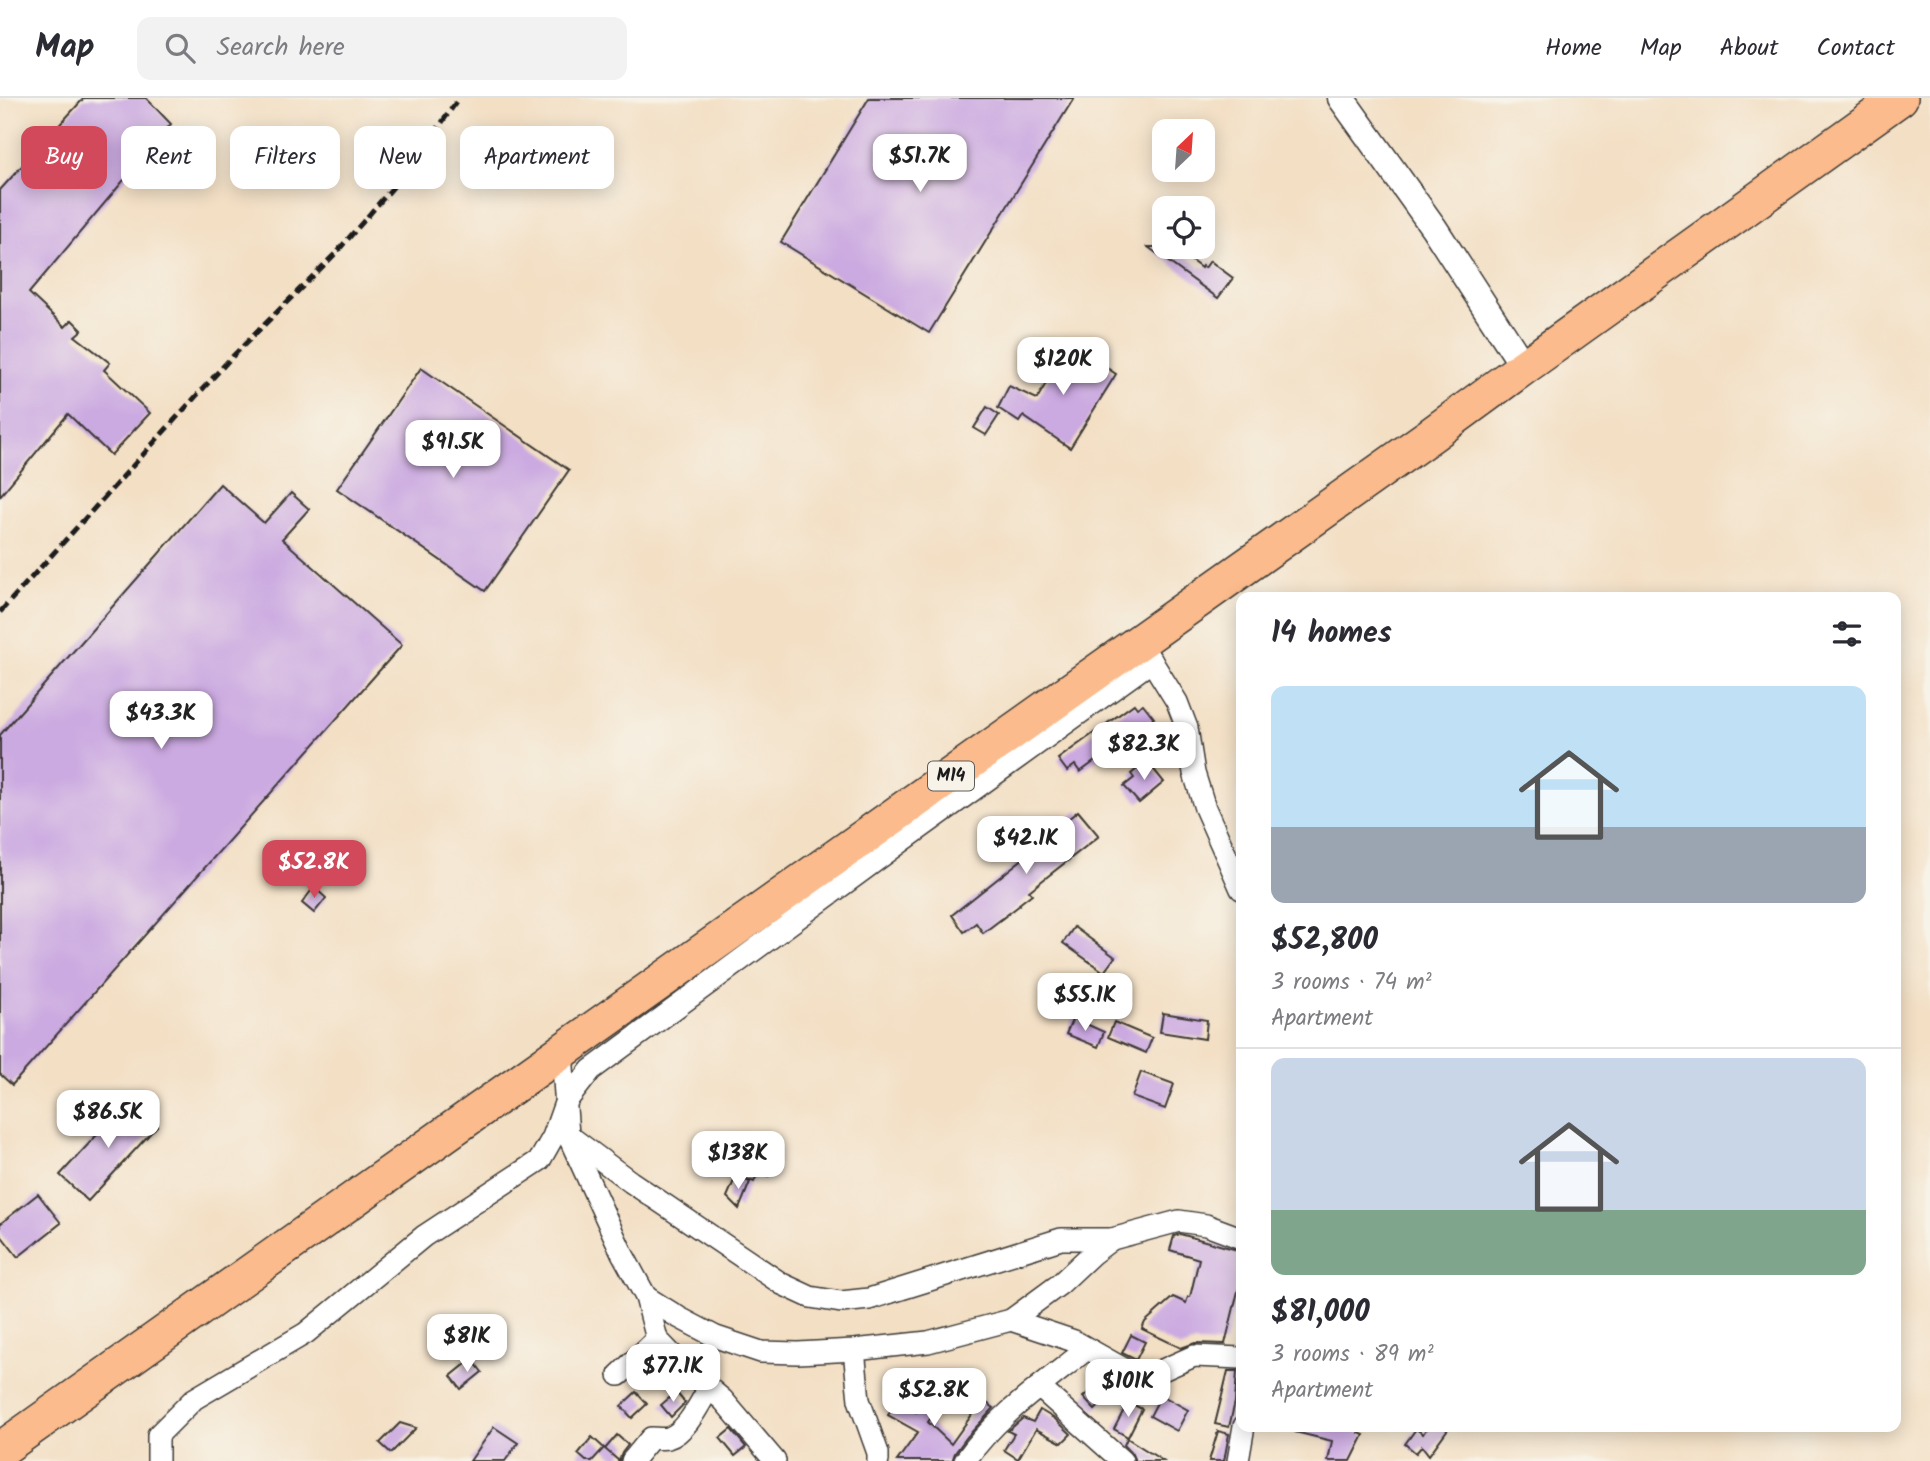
<!DOCTYPE html>
<html lang="en">
<head>
<meta charset="utf-8">
<style>
	:root { --surface:#fff; --page:#f2f2f3; --text:#2b2b33; --muted:#7c7c81; --line:#e1e1e2; --accent:#d1495b }
	body { margin:0; font-family:Kalam,sans-serif; background:var(--page); color:var(--text); height:100vh; display:flex; flex-direction:column; font-size:26px; white-space:nowrap }
	* { box-sizing:border-box; margin:0 }
	p { font-size:23px; color:var(--muted) }
	.icon { flex:none; width:38px; height:38px; fill:none; stroke:currentColor; stroke-width:2; stroke-linecap:round; stroke-linejoin:round }
	.map { position:relative; flex:1; overflow:hidden }
	.sheet { position:absolute; left:1236px; top:494px; width:665px; height:840px; display:flex; flex-direction:column; background:var(--surface); border-radius:14px; box-shadow:0 4px 18px #0003 }
	.sheet>* { flex:none }
	.banner { position:absolute; left:21px; top:28px; width:665px; height:63px; display:flex; gap:14px }
	.needle { width:46px; rotate:25deg }
	.tools { position:absolute; left:1152px; top:21px; display:grid; gap:14px }
	.tools a { display:grid; place-items:center; width:63px; height:63px; border-radius:14px; background:var(--surface); box-shadow:0 4px 18px #0003; font-size:35px }
	.price { position:absolute; translate:-50% -60px; padding:0 16px; border-radius:14px; background:#fff; color:#222; font-size:23px; line-height:46px; filter:drop-shadow(0 2px 4px #0008) }
	.price::after { content:''; position:absolute; left:50%; top:42px; width:21px; height:16px; margin-left:-10px; background:inherit; clip-path:polygon(0 0,100% 0,50% 100%) }
	.price.on { background:var(--accent); color:#fff }
	ul { padding:0; list-style:none }
	li { display:grid; align-content:center; gap:14px; height:371px; padding:0 35px }
	li+li { border-top:2px solid var(--line) }
	li span { display:grid; place-items:center; height:217px; border-radius:14px; color:#555 }
	li>.icon { margin-inline-start:auto }
	span .icon { width:126px; height:126px; fill:#fffc; stroke-width:1 }
	li b { font-size:30px }
	h2 { display:flex; justify-content:space-between; align-items:center; height:84px; padding:0 35px; font-size:30px }
	.chip { padding:0 24px; border-radius:14px; background:var(--surface); box-shadow:0 4px 18px #0003; font-size:24px; line-height:63px }
	.chip.on { background:var(--accent); color:#fff }
	header { display:flex; align-items:center; gap:42px; box-sizing:border-box; height:98px; padding:0 35px; background:var(--surface); border-bottom:2px solid var(--line) }
	header strong { font-size:33px }
	nav { display:flex; gap:38px; margin-inline-start:auto; font-size:24px }
	.search { width:490px; height:63px; background:var(--page); display:flex; align-items:center; gap:18px; box-sizing:border-box; padding:0 24px; border-radius:14px; color:var(--muted); font-size:26px }
	.map>svg:first-child { display:block }
	.building { fill:#cba9e1 }
	.lines { fill:none; stroke-linecap:round; stroke-linejoin:round }
	.minor-casing { stroke:#3c3935; stroke-width:24 }
	.tertiary-casing { stroke:#3c3935; stroke-width:29 }
	.trunk-casing { stroke:#3c3935; stroke-width:38 }
	.minor { stroke:#fff; stroke-width:21 }
	.tertiary { stroke:#fff; stroke-width:26 }
	.trunk { stroke:#fbbb8c; stroke-width:35 }
	.rail { stroke:#1c1c1c; stroke-width:5; stroke-dasharray:10 5; stroke-linecap:butt }
	.labels { text-anchor:middle; dominant-baseline:central; stroke-width:6; stroke-linejoin:round; paint-order:stroke }
	.shield { fill:#f7f3e8; stroke:#5e5c59; stroke-width:2 }
	.shield-label { font-size:18px; font-weight:bold; fill:#1c1c1c }
</style>
</head>
<body>
<header>
<strong>Map</strong>
<div class="search"><svg class="icon" aria-label="search" viewBox="0 0 24 24"><circle cx="10" cy="10" r="6"/><path d="M15 15l6 6"/></svg>Search here</div>
<nav><a>Home</a><a>Map</a><a>About</a><a>Contact</a></nav>
</header>
<div class="map">
<svg width="1930" height="1363" viewBox="0 0 1930 1363">
	<rect width="100%" height="100%" fill="#f7f3e8"/>
	<filter id="ink" filterUnits="userSpaceOnUse"><feTurbulence type="fractalNoise" baseFrequency=".0143" numOctaves="2"/><feDisplacementMap in="SourceGraphic" scale="14" xChannelSelector="R" yChannelSelector="G"/><feConvolveMatrix kernelMatrix="1 2 1 2 8 2 1 2 1" color-interpolation-filters="sRGB"/></filter>
	<filter id="wash" filterUnits="userSpaceOnUse"><feTurbulence type="fractalNoise" baseFrequency=".00686" numOctaves="4" result="noise"/><feDisplacementMap in="SourceGraphic" scale="28" xChannelSelector="R" yChannelSelector="G"/><feGaussianBlur stdDeviation="1.57" result="paint"/><feColorMatrix in="noise" values="0 0 0 0 0 0 0 0 0 0 0 0 0 0 0 0 0 1.4 0 .05"/><feComposite in="paint" operator="in"/></filter>
	<g filter="url(#wash)">
		<rect width="100%" height="100%" fill="#f3dfc4"/>
		<g id="blocks">
			<g class="building">
				<path d="M84,0H146L171,26L29,195L65,229L72,222L82,232L75,238L110,265L104,272L150,315L111,357L68,316L0,398V92Z"/>
				<path d="M869,0H1074L929,235L781,144Z"/>
				<path d="M1148,149H1173L1201,170L1202,168L1205,170L1210,163L1233,180L1218,200Z"/>
				<path d="M1069,245L1116,276L1070,350L1023,318L1019,324L998,310L1009,288L1037,301Z"/>
				<path d="M421,270L569,372L485,493L337,391Z"/>
				<path d="M987,309L999,317L986,337L974,330Z"/>
				<path d="M220,386L264,425L291,395L309,411L282,441L402,547L12,987L0,976V637Z"/>
				<path d="M1134,606L1137,610L1143,606L1154,620L1080,674L1075,667L1067,673L1058,661Z"/>
				<path d="M1147,663L1164,684L1139,705L1124,688L1134,680L1131,676Z"/>
				<path d="M1078,713L1099,738L1029,793L1032,796L1019,806L1020,807L983,835L976,825L964,834L952,817L1059,732L1057,730Z"/>
				<path d="M314,789L326,800L314,815L302,805Z"/>
				<path d="M1074,829L1115,859L1104,874L1063,845Z"/>
				<path d="M1163,915L1207,922L1205,941L1160,934Z"/>
				<path d="M1073,920L1104,934L1098,949L1066,936Z"/>
				<path d="M1114,924L1152,940L1146,955L1108,939Z"/>
				<path d="M1141,974L1174,986L1165,1011L1132,999Z"/>
				<path d="M129,1002L157,1028L88,1103L60,1077Z"/>
				<path d="M753,1050L775,1059L768,1078L758,1074L754,1084L741,1079Z"/>
				<path d="M736,1078L750,1084L739,1111L727,1099Z"/>
				<path d="M38,1096L61,1125L18,1159L0,1136V1126Z"/>
				<path d="M1180,1136L1241,1153V1181L1225,1246L1195,1245L1181,1250L1142,1231L1145,1224L1173,1199L1186,1205L1188,1199H1190L1199,1161L1170,1152L1174,1138Z"/>
				<path d="M1131,1237L1145,1244L1136,1262L1122,1255Z"/>
				<path d="M472,1261L482,1274L461,1291L451,1278Z"/>
				<path d="M1228,1273H1237L1235,1304L1229,1329L1215,1326Z"/>
				<path d="M934,1283L951,1290L928,1324L951,1346L971,1318L972,1316L970,1314L981,1301L994,1310L967,1339L955,1355L952,1363H897L918,1334L888,1317L896,1303L916,1314L926,1300Z"/>
				<path d="M1098,1286L1110,1298L1095,1312L1083,1299Z"/>
				<path d="M636,1294L647,1306L632,1320L621,1308Z"/>
				<path d="M676,1294L685,1305L671,1319L661,1307Z"/>
				<path d="M1161,1297L1188,1312L1177,1333L1150,1318Z"/>
				<path d="M1128,1304L1142,1311L1128,1339L1114,1331Z"/>
				<path d="M1040,1312L1055,1321L1071,1336L1062,1345L1036,1331L1018,1361L1004,1352L1014,1336L1008,1333L1023,1320L1033,1324Z"/>
				<path d="M400,1325L416,1330L391,1355L380,1345Z"/>
				<path d="M1296,1328H1340L1361,1330L1359,1335L1364,1337L1351,1363H1328L1332,1343L1295,1334Z"/>
				<path d="M1428,1328H1450L1429,1357L1422,1348L1416,1355L1405,1346L1416,1331L1423,1336Z"/>
				<path d="M494,1329L518,1345L505,1363H470Z"/>
				<path d="M731,1331L746,1349L735,1358L720,1340Z"/>
				<path d="M1218,1333L1229,1336L1224,1363H1209Z"/>
				<path d="M617,1337L628,1347L622,1355L619,1363L605,1351Z"/>
				<path d="M592,1339L604,1350L592,1363H586L578,1356Z"/>
				<path d="M1127,1340L1163,1363H1135L1131,1354L1124,1347Z"/>
			</g>
		</g>
	</g>
	<g filter="url(#ink)">
		<use href="#blocks" fill-opacity="0" stroke="#3c3935" stroke-width="2"/>
		<g class="lines">
			<defs>
				<g id="minor">
					<path d="M1146,554L1177,604L1187,630L1194,675L1205,710L1241,791"/>
					<path d="M562,955L568,1037L622,1155L646,1199L657,1241L683,1268L723,1302L775,1363"/>
					<path d="M568,1037L631,1084L782,1186L810,1199L841,1204L869,1201L1061,1141H1112"/>
					<path d="M646,1199L678,1219L716,1239L761,1254L798,1255L854,1252L928,1244L1011,1222L1060,1186L1092,1156L1112,1141L1179,1123L1206,1127L1241,1140"/>
					<path d="M1011,1222L1074,1243L1131,1275L1158,1274L1194,1258L1241,1260"/>
					<path d="M854,1252L859,1302L878,1355V1363"/>
					<path d="M619,1277L657,1241"/>
					<path d="M1039,1289L1122,1363"/>
					<path d="M158,1363V1337L194,1301L306,1235L424,1138L540,1062L553,1039L565,1005L591,972L901,744L1152,563"/>
					<path d="M632,1363L651,1340C656,1340 663,1341 668,1340C686,1335 700,1305 709,1290"/>
					<path d="M965,1363C996,1318 1045,1285 1087,1251"/>
					<path d="M1238,1363L1244,1328"/>
				</g>
				<path id="tertiary" d="M1341,0L1434,130L1524,269"/>
				<path id="trunk" d="M0,1352L1431,337L1524,269L1900,0"/>
			</defs>
			<use href="#minor" class="minor-casing"/>
			<use href="#tertiary" class="tertiary-casing"/>
			<use href="#trunk" class="trunk-casing"/>
			<use href="#minor" class="minor"/>
			<use href="#tertiary" class="tertiary"/>
			<use href="#trunk" class="trunk"/>
			<path class="rail" d="M0,514L229,262L335,156L413,66L459,0"/>
		</g>
	</g>
	<g class="labels">
		<rect class="shield" x="928" y="663.5" width="46" height="29" rx="5"/>
		<g class="shield-label">
			<text x="951" y="678">M14</text>
		</g>
	</g>
</svg>
<div class="tools">
<a><svg class="needle" viewBox="-14 -14 28 28"><path d="M0-13l5 13h-10z" fill="#e53935"/><path d="M0 13l5-13h-10z" fill="#7c7c81"/></svg></a>
<a><svg class="icon" aria-label="locate" viewBox="0 0 24 24"><circle cx="12" cy="12" r="6"/><path d="M12 2v4M12 18v4M2 12h4M18 12h4"/></svg></a>
</div>
<b class="price" style="left:920px;top:96px">$51.7K</b>
<b class="price" style="left:1063px;top:299px">$120K</b>
<b class="price" style="left:453px;top:382px">$91.5K</b>
<b class="price" style="left:161px;top:653px">$43.3K</b>
<b class="price" style="left:1144px;top:684px">$82.3K</b>
<b class="price" style="left:1026px;top:778px">$42.1K</b>
<b class="price on" style="left:314px;top:802px">$52.8K</b>
<b class="price" style="left:1085px;top:935px">$55.1K</b>
<b class="price" style="left:108px;top:1052px">$86.5K</b>
<b class="price" style="left:738px;top:1093px">$138K</b>
<b class="price" style="left:467px;top:1276px">$81K</b>
<b class="price" style="left:673px;top:1306px">$77.1K</b>
<b class="price" style="left:1128px;top:1321px">$101K</b>
<b class="price" style="left:934px;top:1330px">$52.8K</b>
<div class="banner">
<a class="chip on">Buy</a>
<a class="chip">Rent</a>
<a class="chip">Filters</a>
<a class="chip">New</a>
<a class="chip">Apartment</a>
</div>
<section class="sheet">
<h2>14 homes<svg class="icon" aria-label="filters" viewBox="0 0 24 24"><path d="M4 7h16M4 17h16"/><circle cx="9" cy="7" r="2"/><circle cx="15" cy="17" r="2"/></svg></h2>
<ul>
<li><span style="background:linear-gradient(#bfe0f5 65%,#9aa5b1 0)"><svg class="icon" aria-label="home" viewBox="0 0 24 24"><path d="M3 11l9-7 9 7M6 9v11h12V9"/></svg></span><div><b>$52,800</b><p>3 rooms · 74 m²</p><p>Apartment</p></div></li>
<li><span style="background:linear-gradient(#c9d6e8 70%,#7fa58c 0)"><svg class="icon" aria-label="home" viewBox="0 0 24 24"><path d="M3 11l9-7 9 7M6 9v11h12V9"/></svg></span><div><b>$81,000</b><p>3 rooms · 89 m²</p><p>Apartment</p></div></li>
</ul>
</section>
</div>
</body>
</html>
